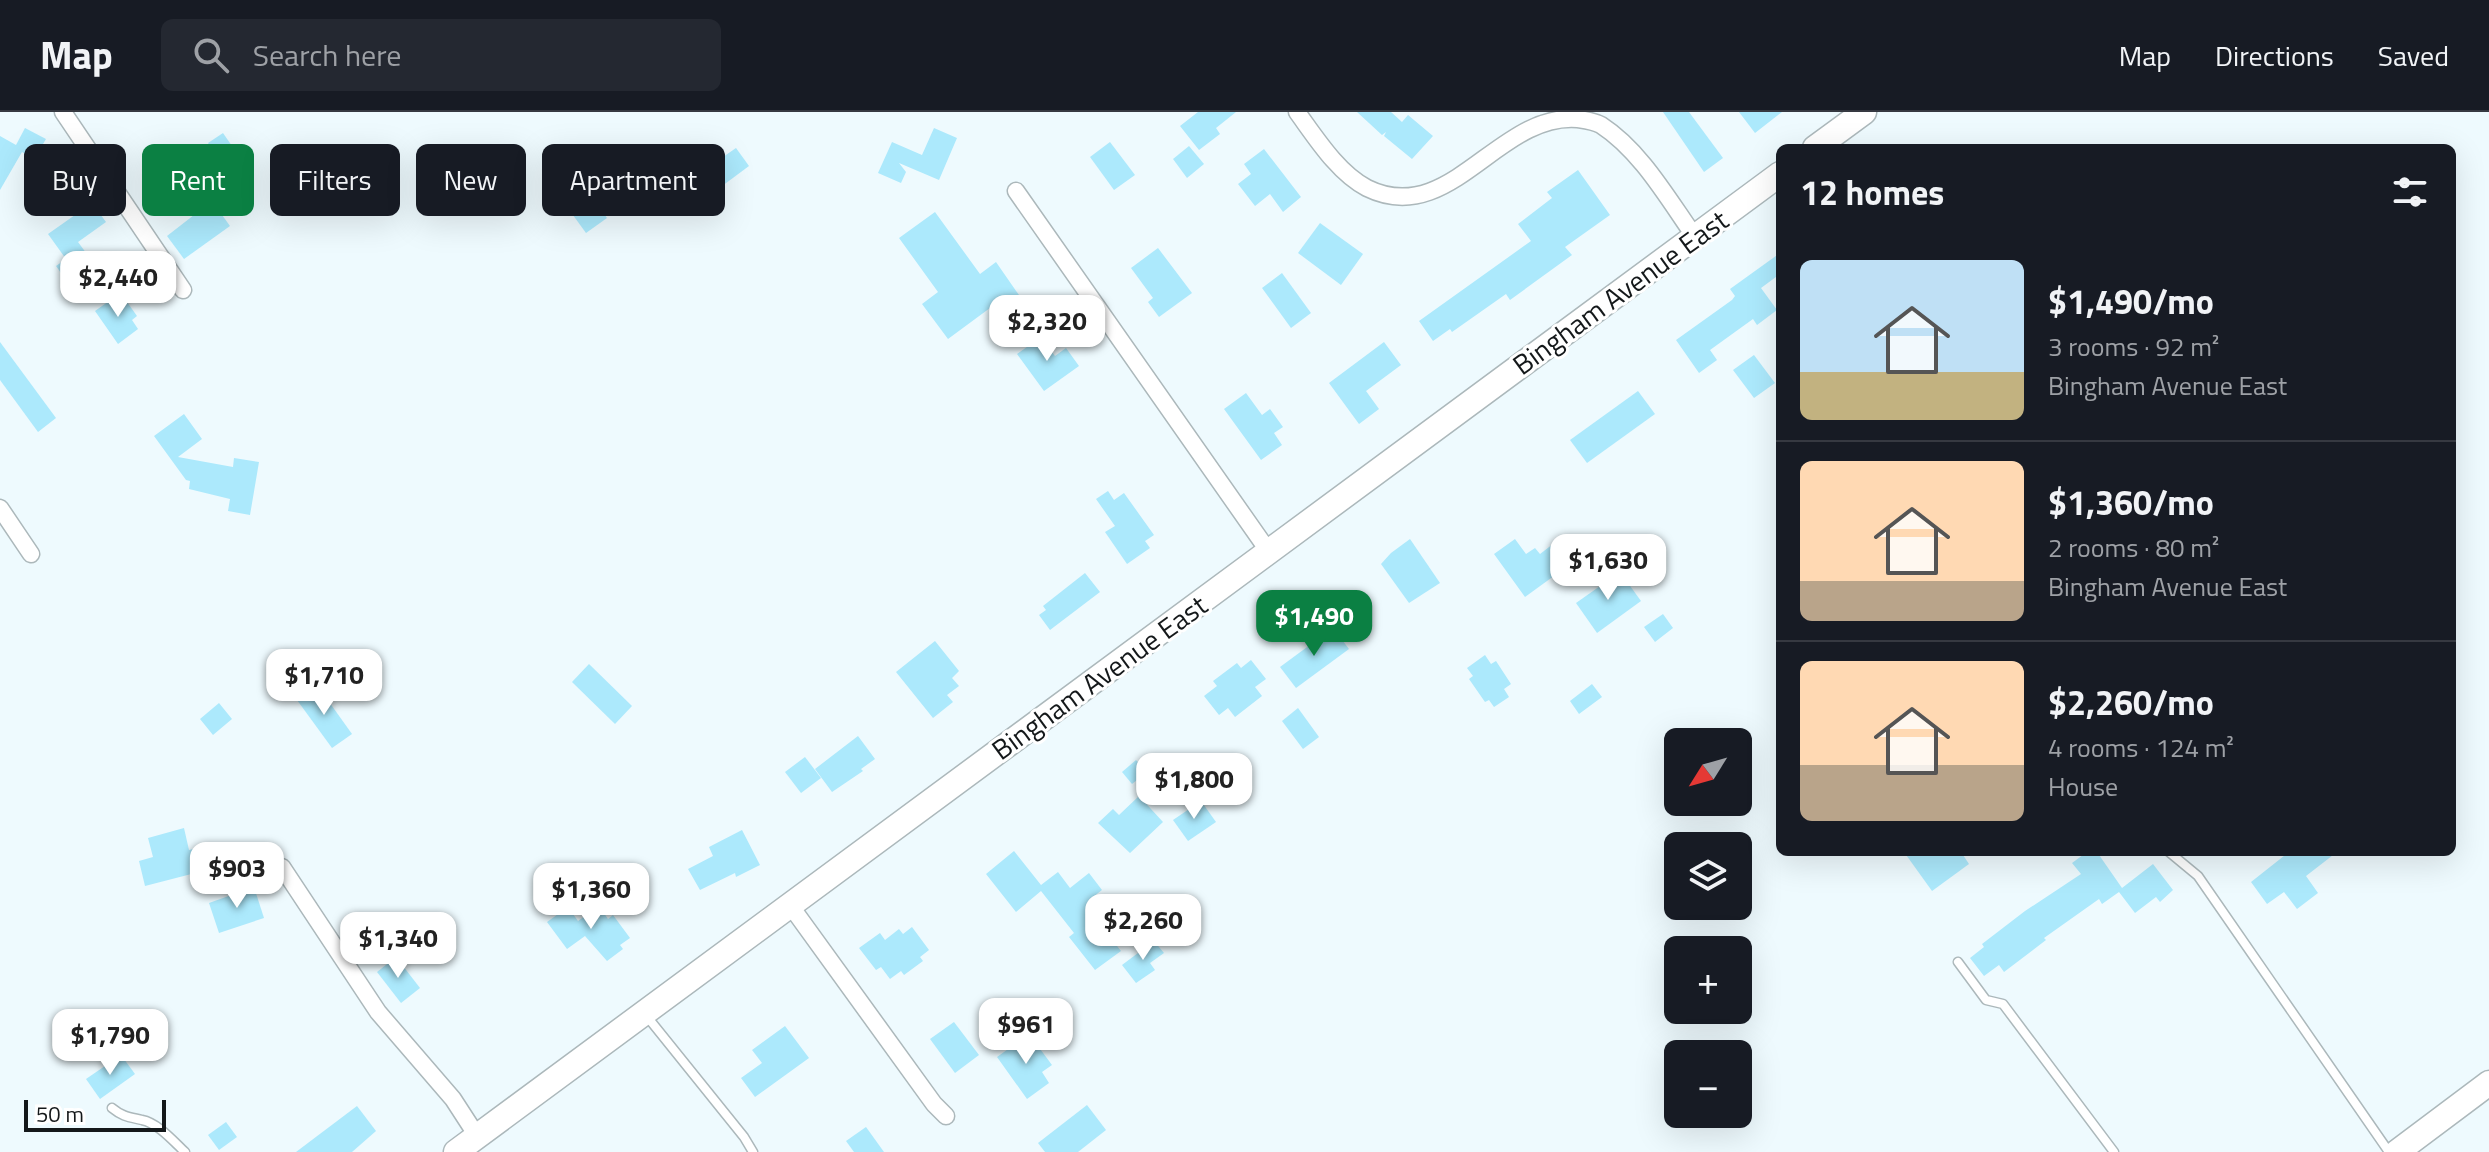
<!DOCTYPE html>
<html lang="en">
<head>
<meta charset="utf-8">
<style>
	:root { --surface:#171b24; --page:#242831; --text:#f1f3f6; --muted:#9ea1a6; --line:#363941; --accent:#0b8043 }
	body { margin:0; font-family:"Titillium Web",sans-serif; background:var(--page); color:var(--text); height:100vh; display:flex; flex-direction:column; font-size:30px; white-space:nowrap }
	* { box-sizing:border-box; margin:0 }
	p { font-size:26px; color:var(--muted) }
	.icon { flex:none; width:44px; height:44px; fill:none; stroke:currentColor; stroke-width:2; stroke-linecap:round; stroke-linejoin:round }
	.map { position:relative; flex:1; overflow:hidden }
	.details { position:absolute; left:1776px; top:32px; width:680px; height:712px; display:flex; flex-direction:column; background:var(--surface); border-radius:12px; box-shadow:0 8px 32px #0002 }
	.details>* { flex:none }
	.hud { position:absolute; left:24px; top:32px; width:760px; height:72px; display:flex; gap:16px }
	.needle { width:52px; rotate:233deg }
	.controls { position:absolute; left:1664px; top:616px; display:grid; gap:16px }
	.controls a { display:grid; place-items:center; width:88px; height:88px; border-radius:12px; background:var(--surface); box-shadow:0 8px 32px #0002; font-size:40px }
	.scale { position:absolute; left:24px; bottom:20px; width:142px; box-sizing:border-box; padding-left:8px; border:4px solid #14181a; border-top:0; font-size:22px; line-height:28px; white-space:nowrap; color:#14181a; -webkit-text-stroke:6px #fff; paint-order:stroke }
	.price { position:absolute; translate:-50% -68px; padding:0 18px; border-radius:16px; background:#fff; color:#222; font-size:26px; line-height:52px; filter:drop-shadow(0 2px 4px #0008) }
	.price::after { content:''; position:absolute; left:50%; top:48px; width:24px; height:18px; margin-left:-12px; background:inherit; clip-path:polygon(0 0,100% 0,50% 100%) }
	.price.on { background:var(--accent); color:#fff }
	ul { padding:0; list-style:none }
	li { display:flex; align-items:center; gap:24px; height:200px; padding:0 24px }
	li+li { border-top:2px solid var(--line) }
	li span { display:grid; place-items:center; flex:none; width:224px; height:160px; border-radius:12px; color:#555 }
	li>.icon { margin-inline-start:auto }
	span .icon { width:96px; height:96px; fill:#fffc; stroke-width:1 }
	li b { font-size:34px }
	h2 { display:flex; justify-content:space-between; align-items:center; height:96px; padding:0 24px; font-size:34px }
	.chip { padding:0 28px; border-radius:12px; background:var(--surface); box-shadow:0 8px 32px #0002; font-size:28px; line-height:72px }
	.chip.on { background:var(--accent); color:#fff }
	header { display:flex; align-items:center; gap:48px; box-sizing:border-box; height:112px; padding:0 40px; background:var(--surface); border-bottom:2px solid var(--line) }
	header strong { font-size:38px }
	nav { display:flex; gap:44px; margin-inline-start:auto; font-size:28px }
	.search { width:560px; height:72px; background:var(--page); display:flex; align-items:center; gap:20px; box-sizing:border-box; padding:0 28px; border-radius:12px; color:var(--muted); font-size:30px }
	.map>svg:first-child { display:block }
	.building { fill:#ace9fc }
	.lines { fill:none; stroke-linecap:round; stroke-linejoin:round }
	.lane-casing { stroke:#acb8bb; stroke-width:11 }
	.street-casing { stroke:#acb8bb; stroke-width:19 }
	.secondary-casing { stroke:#acb8bb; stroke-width:27 }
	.lane { stroke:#fff; stroke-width:8 }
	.street { stroke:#fff; stroke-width:16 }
	.secondary { stroke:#fff; stroke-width:24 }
	.labels { text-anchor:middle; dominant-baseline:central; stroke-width:6; stroke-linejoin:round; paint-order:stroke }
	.street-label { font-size:28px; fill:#14181a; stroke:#fff }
</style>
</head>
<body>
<header>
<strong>Map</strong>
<div class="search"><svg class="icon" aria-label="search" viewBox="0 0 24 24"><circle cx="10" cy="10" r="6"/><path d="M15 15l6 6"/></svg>Search here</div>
<nav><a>Map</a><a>Directions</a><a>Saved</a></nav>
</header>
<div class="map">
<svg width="2489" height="1040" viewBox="0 0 2489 1040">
	<rect width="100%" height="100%" fill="#eefafe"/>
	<g class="building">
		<path d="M1198,0H1236L1216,16L1220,22L1199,38L1180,14Z"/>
		<path d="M1357,0H1391L1402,10L1408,3L1433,24L1412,47L1384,24L1386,20L1382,23Z"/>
		<path d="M1663,0H1689L1723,46L1704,60Z"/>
		<path d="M1739,0H1782L1755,21Z"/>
		<path d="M25,16L46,27L34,47L22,40L0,78V24L16,33Z"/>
		<path d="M934,16L957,26L939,68L899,51L906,60L901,71L878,61L892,30L922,43Z"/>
		<path d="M223,21L232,34L217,44L208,31Z"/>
		<path d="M1110,30L1135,63L1114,78L1090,45Z"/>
		<path d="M1189,34L1204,52L1187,66L1173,47Z"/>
		<path d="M736,36L749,54L714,80L700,61Z"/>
		<path d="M1264,37L1301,85L1283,100L1270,82L1255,94L1238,72L1251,62L1244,52Z"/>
		<path d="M1578,58L1610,103L1565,135L1572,143L1510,188L1506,182L1452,220L1450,217L1433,229L1419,209L1531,129L1518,112L1552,86L1547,80Z"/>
		<path d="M591,84L607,106L586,121L570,99Z"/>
		<path d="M212,89L230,114L184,147L167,124Z"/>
		<path d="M92,91L106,110L78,130L95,153L69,172L56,154L66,147L48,122Z"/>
		<path d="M935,100L980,162L996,150L1028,196L1003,214L990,196L948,227L922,192L938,180L899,126Z"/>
		<path d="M1320,111L1363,142L1341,173L1298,141Z"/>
		<path d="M1158,136L1192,181L1159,205L1148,190L1153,186L1131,156Z"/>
		<path d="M1780,141V162L1761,176L1777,198L1757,213L1753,207L1710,238L1717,248L1699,261L1676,228L1732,188L1735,184L1730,177Z"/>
		<path d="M1282,161L1311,201L1291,216L1262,176Z"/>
		<path d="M116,184L122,193L127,190L137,204L132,208L138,217L118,232L95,199Z"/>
		<path d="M1041,225L1055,244L1066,236L1079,254L1044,279L1017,242Z"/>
		<path d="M0,230L56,306L38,320L0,268Z"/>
		<path d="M1384,230L1401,253L1366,279L1379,297L1359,312L1329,271Z"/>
		<path d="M1754,243L1775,271L1754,286L1733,258Z"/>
		<path d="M1638,279L1655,302L1587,351L1570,328Z"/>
		<path d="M1246,281L1262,303L1270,297L1283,315L1274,321L1282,333L1261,348L1224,297Z"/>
		<path d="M184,302L202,327L178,345L233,355L234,346L259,350L250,403L228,399L230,387L189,377L190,369L186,368L154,324Z"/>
		<path d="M1108,379L1114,388L1124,381L1154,423L1145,429L1150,436L1127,452L1105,420L1115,414L1096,387Z"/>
		<path d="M1410,427L1440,471L1409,491L1381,452L1391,441Z"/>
		<path d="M1515,427L1526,442L1535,436L1540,442L1553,432L1563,445L1552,453L1558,461L1525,485L1494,442Z"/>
		<path d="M1620,460L1641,489L1597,521L1576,491Z"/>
		<path d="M1085,461L1100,480L1050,518L1039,503L1046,498L1043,494Z"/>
		<path d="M1663,502L1673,516L1655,530L1644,515Z"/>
		<path d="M1333,516L1349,537L1296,576L1280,555Z"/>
		<path d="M935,529L959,559L952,566L959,574L947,583L953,590L933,606L896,560Z"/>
		<path d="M1485,543L1491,552L1496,549L1511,572L1504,577L1509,585L1494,595L1489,588L1485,590L1469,567L1473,564L1467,556Z"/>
		<path d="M1251,548L1266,567L1255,575L1262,584L1235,605L1228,596L1219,603L1204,584L1217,574L1213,569L1237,551L1241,556Z"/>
		<path d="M589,552L632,594L615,612L572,570Z"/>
		<path d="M1592,572L1602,585L1579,602L1570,589Z"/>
		<path d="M317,573L352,622L332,636L297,588Z"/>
		<path d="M219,591L232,607L213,623L200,607Z"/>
		<path d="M1298,596L1319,625L1303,637L1282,609Z"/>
		<path d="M858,624L875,647L861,657L863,659L832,680L815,657Z"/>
		<path d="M805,645L821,666L801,681L785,660Z"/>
		<path d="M1136,648L1147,660L1132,672L1122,660Z"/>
		<path d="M1139,684L1163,710L1130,741L1098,711L1113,697L1119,703Z"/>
		<path d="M1201,689L1216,710L1188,729L1173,708Z"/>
		<path d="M184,716L189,738L197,736L203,759L145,774L139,749L153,745L148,726Z"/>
		<path d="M742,718L760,753L736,765L735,761L700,778L688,757L713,744L709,735Z"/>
		<path d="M1014,739L1041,773L1058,760L1070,776L1089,761L1102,778L1089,788L1093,793L1088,797L1121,839L1095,858L1069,825L1074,821L1041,779L1016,800L986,762Z"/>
		<path d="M1904,740H1961L1969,752L1932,779Z"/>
		<path d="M2087,740H2097L2122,776L2153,752L2173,778L2160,790L2156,785L2135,801L2119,780L2102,792L2099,787L2044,826L2046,828L2004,860L1999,853L1984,864L1970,846L1984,835L1982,832L2025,799L2081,762L2072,751Z"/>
		<path d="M2289,740H2337L2306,764L2318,781L2297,797L2284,780L2267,792L2251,770Z"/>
		<path d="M254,775L264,806L219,821L209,791Z"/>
		<path d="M599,794L608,807L613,803L630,826L620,833L623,837L607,849L585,824L567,837L547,810L568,795L578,809Z"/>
		<path d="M912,815L929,838L920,845L923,849L904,863L901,859L890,867L881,855L876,858L859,836L880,821L885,828L899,817L903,822Z"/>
		<path d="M1154,829L1164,841L1150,851L1155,858L1136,871L1122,853Z"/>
		<path d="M396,845L420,876L401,891L377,860Z"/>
		<path d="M954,910L979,943L955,961L930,927Z"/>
		<path d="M785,914L809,946L755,985L741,966L762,951L752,938Z"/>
		<path d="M1029,922L1052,953L1042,960L1049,971L1027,987L997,945Z"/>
		<path d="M121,943L135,962L100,987L86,967Z"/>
		<path d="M1087,993L1106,1018L1078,1040H1045L1038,1031Z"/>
		<path d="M357,994L376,1019L352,1040H296Z"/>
		<path d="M226,1010L237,1025L219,1038L208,1023Z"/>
		<path d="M866,1015L884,1040H854L846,1029Z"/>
	</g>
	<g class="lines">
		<defs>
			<g id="lane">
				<path d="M2169,740L2198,764L2389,1040"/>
				<path d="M1958,850L1986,888L2003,892L2114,1040"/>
				<path d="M645,902L744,1025L753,1040"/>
				<path d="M112,996C123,1005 129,1005 142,1008C158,1011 174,1030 185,1040"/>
			</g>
			<g id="street">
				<path d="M63,0L183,178"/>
				<path d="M1297,0C1316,26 1338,61 1367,76C1450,117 1498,0 1578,7C1585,8 1594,9 1601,13C1641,39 1668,87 1695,125"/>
				<path d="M1016,79L1269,440"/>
				<path d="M0,396L31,442"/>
				<path d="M282,755L378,900L453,987L477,1024"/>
				<path d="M790,793L934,992L946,1004"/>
			</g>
			<g id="secondary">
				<path d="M1815,36L1864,0"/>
				<path d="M456,1040L1780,62"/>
				<path d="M2397,1040L2489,971"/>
			</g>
		</defs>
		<use href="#lane" class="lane-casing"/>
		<use href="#street" class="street-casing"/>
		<use href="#secondary" class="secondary-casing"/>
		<use href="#lane" class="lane"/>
		<use href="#street" class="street"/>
		<use href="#secondary" class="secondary"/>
	</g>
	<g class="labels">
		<g class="street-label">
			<text transform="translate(1620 180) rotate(-36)">Bingham Avenue East</text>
			<text transform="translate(1099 565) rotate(-36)">Bingham Avenue East</text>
		</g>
	</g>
</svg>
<div class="controls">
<a><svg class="needle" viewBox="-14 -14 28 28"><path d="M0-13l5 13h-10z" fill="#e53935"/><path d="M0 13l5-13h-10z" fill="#9ea1a6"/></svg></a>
<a><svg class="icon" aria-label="layers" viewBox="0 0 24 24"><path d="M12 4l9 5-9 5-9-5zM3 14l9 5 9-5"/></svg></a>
<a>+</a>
<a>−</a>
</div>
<div class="scale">50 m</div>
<b class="price" style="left:118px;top:207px">$2,440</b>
<b class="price" style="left:1047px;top:251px">$2,320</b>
<b class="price" style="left:1608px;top:490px">$1,630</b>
<b class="price on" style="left:1314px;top:546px">$1,490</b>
<b class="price" style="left:324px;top:605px">$1,710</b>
<b class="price" style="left:1194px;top:709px">$1,800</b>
<b class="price" style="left:237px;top:798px">$903</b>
<b class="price" style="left:591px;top:819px">$1,360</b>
<b class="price" style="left:1143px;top:850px">$2,260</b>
<b class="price" style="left:398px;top:868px">$1,340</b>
<b class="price" style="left:1026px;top:954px">$961</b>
<b class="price" style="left:110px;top:965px">$1,790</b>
<div class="hud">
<a class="chip">Buy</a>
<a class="chip on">Rent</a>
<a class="chip">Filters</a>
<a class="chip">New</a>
<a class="chip">Apartment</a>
</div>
<section class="details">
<h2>12 homes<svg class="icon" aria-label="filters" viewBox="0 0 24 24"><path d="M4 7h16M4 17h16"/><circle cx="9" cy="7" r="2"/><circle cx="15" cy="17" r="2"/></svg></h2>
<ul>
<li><span style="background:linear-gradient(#bfe0f5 70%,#c2b280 0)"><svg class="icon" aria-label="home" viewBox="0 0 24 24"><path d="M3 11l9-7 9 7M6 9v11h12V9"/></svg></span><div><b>$1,490/mo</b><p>3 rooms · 92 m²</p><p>Bingham Avenue East</p></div></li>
<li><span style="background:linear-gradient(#ffd9b3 75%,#b9a48a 0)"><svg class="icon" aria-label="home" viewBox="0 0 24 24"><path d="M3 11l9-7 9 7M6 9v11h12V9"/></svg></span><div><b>$1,360/mo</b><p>2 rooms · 80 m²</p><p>Bingham Avenue East</p></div></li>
<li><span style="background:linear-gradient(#ffd9b3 65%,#b9a48a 0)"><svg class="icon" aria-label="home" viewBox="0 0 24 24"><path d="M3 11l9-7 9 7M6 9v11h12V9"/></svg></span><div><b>$2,260/mo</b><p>4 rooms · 124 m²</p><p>House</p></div></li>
</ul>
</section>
</div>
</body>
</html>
